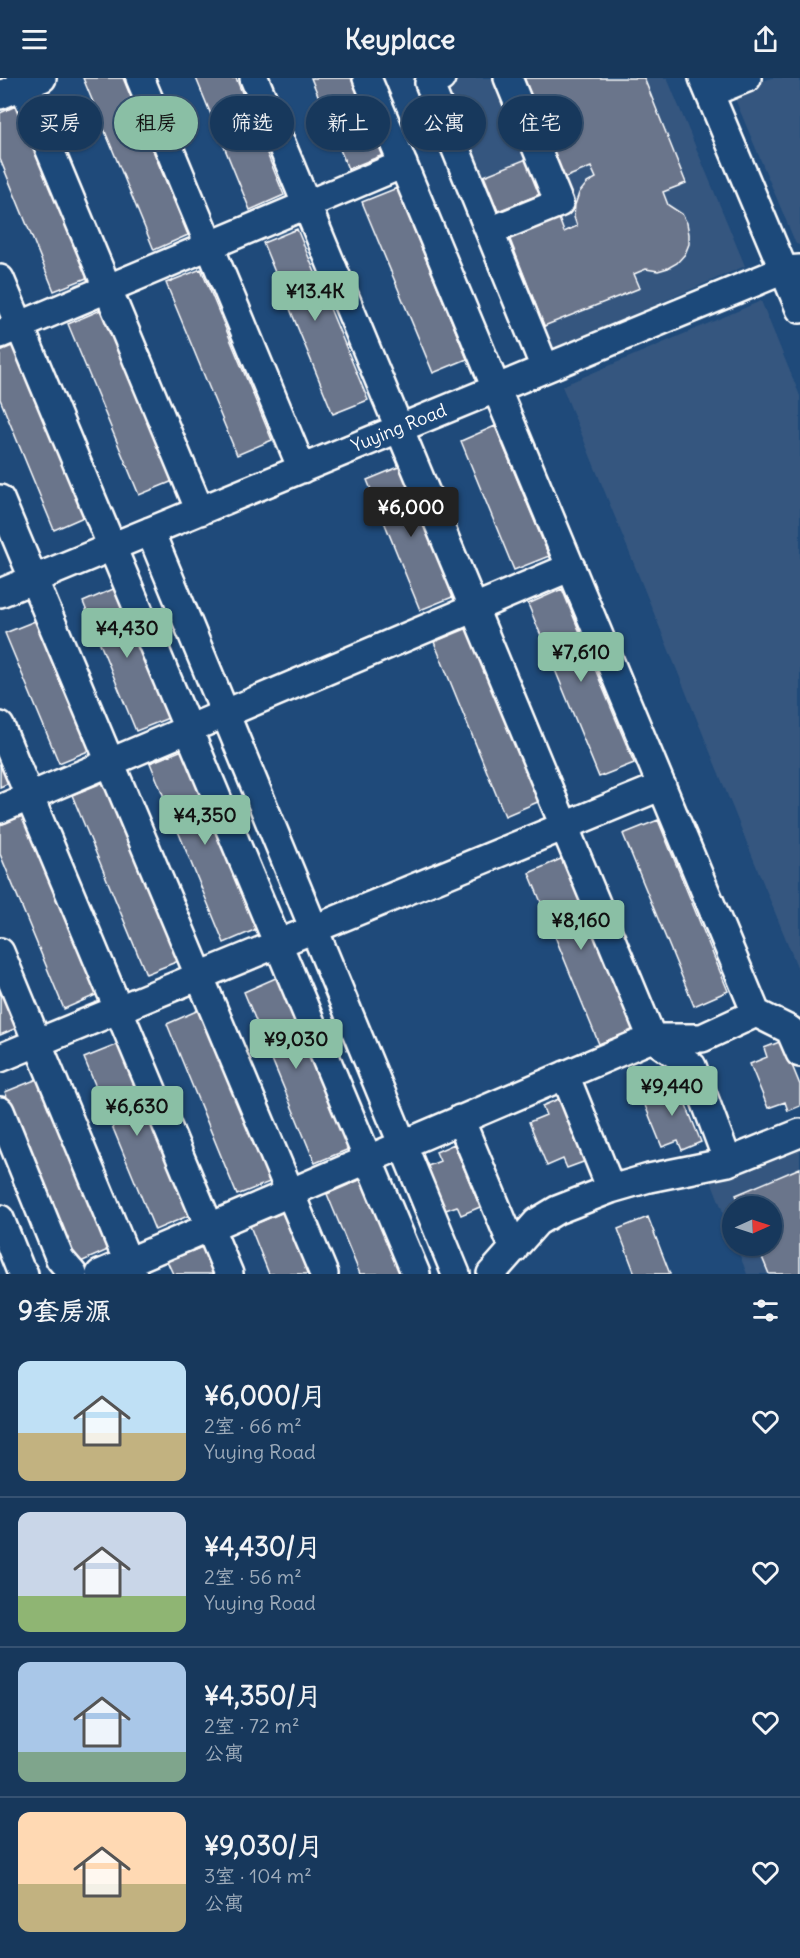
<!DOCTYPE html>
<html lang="zh">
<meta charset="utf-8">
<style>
body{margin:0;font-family:Delius,"LXGW WenKai TC",sans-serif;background:#244365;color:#f1f3f6;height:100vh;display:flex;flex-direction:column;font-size:22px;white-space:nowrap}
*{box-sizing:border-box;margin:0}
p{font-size:20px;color:#9eacbb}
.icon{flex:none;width:33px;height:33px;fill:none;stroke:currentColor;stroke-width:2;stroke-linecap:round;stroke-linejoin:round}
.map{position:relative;height:1196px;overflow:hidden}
.side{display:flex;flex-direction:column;background:#17385c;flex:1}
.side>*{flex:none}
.banner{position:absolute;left:18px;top:18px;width:765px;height:54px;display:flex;gap:12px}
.needle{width:39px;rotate:87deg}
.controls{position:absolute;left:722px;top:1118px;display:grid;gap:12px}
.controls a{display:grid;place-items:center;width:60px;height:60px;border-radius:50%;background:#17385c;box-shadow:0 2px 4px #0004,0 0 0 2px #365272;font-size:30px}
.price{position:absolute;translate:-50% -51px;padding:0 14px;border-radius:6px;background:#8abfa5;color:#111;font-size:20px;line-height:39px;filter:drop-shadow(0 2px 3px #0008)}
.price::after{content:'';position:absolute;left:50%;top:36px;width:18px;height:14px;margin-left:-9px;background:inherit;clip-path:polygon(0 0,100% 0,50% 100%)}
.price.active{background:#222;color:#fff}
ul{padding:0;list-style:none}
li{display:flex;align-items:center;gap:18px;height:150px;padding:0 18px}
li+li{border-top:2px solid #365272}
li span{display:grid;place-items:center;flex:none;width:168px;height:120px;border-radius:12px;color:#555}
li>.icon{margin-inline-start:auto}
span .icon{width:72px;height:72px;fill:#fffc;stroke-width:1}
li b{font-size:26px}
h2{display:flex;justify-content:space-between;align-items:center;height:72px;padding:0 18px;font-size:26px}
.tag{padding:0 21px;border-radius:27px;background:#17385c;box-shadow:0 2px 4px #0004,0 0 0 2px #365272;font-size:21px;line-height:54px}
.tag.active{background:#8abfa5;color:#111}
header{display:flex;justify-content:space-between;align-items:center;height:78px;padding:0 18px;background:#17385c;font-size:27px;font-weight:800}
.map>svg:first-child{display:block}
.built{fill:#36577f}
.building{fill:#6b748b;stroke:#fff;stroke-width:1.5}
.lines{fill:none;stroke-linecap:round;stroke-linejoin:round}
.minor-casing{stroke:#fff;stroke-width:32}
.minor{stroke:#1f4a7a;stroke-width:27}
.labels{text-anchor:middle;stroke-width:4.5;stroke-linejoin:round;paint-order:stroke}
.street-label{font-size:18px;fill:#fff;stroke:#1f4a7a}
</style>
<header><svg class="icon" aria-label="menu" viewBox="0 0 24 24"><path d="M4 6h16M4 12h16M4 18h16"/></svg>Keyplace<svg class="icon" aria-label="share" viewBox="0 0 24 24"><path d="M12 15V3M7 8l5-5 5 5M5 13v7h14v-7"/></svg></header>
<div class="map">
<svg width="800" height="1196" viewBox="0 0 800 1196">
<rect width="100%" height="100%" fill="#1f4a7a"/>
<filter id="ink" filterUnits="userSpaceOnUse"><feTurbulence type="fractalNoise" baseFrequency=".0167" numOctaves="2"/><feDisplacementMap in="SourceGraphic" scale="12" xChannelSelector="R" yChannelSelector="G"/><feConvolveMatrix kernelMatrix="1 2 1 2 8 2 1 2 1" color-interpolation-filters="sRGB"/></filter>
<g filter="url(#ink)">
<path class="built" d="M412,0H667L745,188L528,282Z
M771,0H800V167L796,166L733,16Z
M761,223L800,318V896L562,308Z
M800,1063V1196H747L736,1167H771V1128H732V1157L709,1097Z"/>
<path class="building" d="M83,0H123L188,157L154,172Z
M196,0H236L284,117L250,132Z
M311,0H351L383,77L348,91Z
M524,0H644L686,105L663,114L668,127L682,136L687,145L689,156V166L685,176L677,185L668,190L658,193L646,191L634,196L640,210L544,248L507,154L557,135L564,154L577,148L574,139L575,127L579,115L587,105L596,100L591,89L564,100Z
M18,27L89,199L54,213L0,81V35Z
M534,78L548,113L498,133L484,98Z
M397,110L467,281L433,295L362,124Z
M297,151L368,322L333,336L263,165Z
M201,191L272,362L237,377L166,205Z
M103,231L173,403L139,417L68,246Z
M17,266L88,437L54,452L0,321V273Z
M495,348L549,478L514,492L461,363Z
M401,388L455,518L420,532L367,402Z
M118,509L171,639L136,653L83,524Z
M562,511L634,685L599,699L528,526Z
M40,541L93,671L59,685L5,555Z
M468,550L540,723L505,738L434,564Z
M185,671L259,850L224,865L150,685Z
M0,677L11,704L0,709Z
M107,703L181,882L146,896L72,717Z
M24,737L98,916L64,931L0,776V747Z
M658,742L728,913L694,928L623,756Z
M563,780L634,952L599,966L529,795Z
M278,899L349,1071L315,1085L244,914Z
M0,904L19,949L0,957Z
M201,931L272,1103L237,1117L167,946Z
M782,963L800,1007V1028L788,1033L785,1024L768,1030L750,986L767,979L764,970Z
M119,966L190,1137L155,1152L84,980Z
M40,1000L110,1171L76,1186L5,1014Z
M676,1002L701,1064L682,1072L678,1063L662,1069L644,1025L661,1018L657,1009Z
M561,1020L586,1083L567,1090L563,1081L547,1088L529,1044L546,1037L542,1028Z
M454,1066L480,1129L461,1137L457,1128L440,1134L423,1090L440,1083L436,1074Z
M800,1090V1196H769L757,1167H771V1128H741L736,1117Z
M362,1101L401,1196H360L327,1116Z
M284,1134L310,1196H269L250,1148Z
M648,1139L670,1196H635L618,1151Z
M202,1169L213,1196H173L167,1183Z"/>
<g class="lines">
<g class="minor-casing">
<path id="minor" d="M20,0L200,433
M140,0L302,391
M254,0L652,960L692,988L728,1084
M367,0L756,935L790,952L800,975
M441,0L429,5L545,290
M703,0L800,231
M710,15L747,0
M0,17L42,0
M490,153L559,125L508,0
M0,201L416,1196
M0,256L403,86
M0,421L324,1196
M150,453L456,1196
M0,515L784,192L800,191
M0,648L229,1196
M0,731L571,489
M0,874L133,1196
M0,980L662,708
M565,997L611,1111
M0,1033L60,1181L73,1196
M460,1041L514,1171
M0,1141L20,1191L24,1196
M100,1196L652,960H702L756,935
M491,1196L537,1144L557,1132L611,1111L649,1100L728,1084L800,1055"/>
</g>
<use href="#minor" class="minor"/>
</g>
</g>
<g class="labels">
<g class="street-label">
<text transform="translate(399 350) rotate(-22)" y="6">Yuying Road</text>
</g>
</g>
</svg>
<div class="controls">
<a><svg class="needle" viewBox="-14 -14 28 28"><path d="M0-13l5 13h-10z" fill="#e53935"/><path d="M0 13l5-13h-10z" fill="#9eacbb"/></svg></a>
</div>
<b class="price" style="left:315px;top:244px">¥13.4K</b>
<b class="price active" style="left:411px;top:460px">¥6,000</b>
<b class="price" style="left:127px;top:581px">¥4,430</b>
<b class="price" style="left:581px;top:605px">¥7,610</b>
<b class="price" style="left:205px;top:768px">¥4,350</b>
<b class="price" style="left:581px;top:873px">¥8,160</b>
<b class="price" style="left:296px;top:992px">¥9,030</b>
<b class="price" style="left:672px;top:1039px">¥9,440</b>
<b class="price" style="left:137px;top:1059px">¥6,630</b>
<div class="banner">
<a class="tag">买房</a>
<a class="tag active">租房</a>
<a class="tag">筛选</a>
<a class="tag">新上</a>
<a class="tag">公寓</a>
<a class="tag">住宅</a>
</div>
</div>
<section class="side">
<h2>9套房源<svg class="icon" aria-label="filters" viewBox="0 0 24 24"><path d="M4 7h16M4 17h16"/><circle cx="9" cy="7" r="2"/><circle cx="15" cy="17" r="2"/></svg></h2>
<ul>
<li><span style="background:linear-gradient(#bfe0f5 60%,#c2b280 0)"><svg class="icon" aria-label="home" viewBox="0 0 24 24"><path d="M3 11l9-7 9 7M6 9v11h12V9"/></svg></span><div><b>¥6,000/月</b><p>2室 · 66 m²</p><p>Yuying Road</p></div><svg class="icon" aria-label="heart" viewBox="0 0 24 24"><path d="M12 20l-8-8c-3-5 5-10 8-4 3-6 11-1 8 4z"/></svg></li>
<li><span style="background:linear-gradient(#c9d6e8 70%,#8fb573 0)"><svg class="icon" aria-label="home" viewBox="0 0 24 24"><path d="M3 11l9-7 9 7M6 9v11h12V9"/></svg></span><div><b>¥4,430/月</b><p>2室 · 56 m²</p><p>Yuying Road</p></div><svg class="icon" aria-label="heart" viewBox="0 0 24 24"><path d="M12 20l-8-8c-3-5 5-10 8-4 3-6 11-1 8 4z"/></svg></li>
<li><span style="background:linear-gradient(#a9c7e8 75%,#7fa58c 0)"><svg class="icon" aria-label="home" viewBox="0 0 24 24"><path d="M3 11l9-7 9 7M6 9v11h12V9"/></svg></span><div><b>¥4,350/月</b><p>2室 · 72 m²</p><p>公寓</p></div><svg class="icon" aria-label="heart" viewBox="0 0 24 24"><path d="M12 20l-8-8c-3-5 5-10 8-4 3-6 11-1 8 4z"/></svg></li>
<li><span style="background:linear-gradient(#ffd9b3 60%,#c2b280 0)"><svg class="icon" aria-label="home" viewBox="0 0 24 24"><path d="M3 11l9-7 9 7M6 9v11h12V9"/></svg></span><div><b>¥9,030/月</b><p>3室 · 104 m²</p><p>公寓</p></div><svg class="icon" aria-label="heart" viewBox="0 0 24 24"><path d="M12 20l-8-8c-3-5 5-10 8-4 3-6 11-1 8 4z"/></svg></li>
</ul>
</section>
